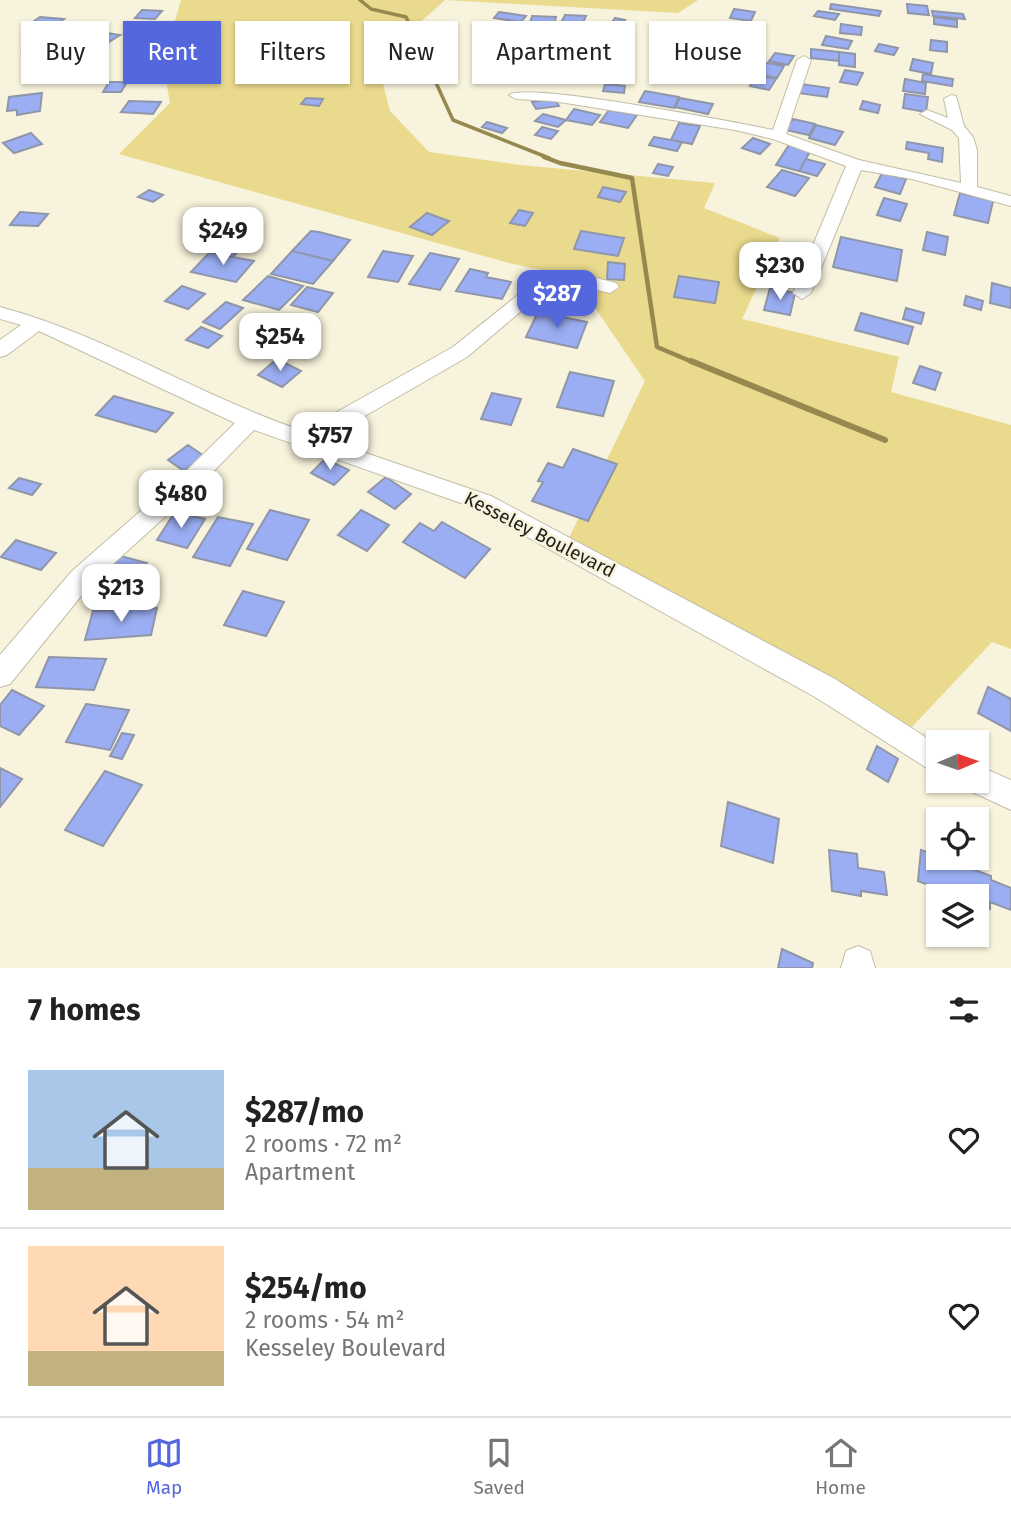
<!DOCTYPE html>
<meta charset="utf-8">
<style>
body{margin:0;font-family:"Fira Sans",sans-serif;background:#f2f2f2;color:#222;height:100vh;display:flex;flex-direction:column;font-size:26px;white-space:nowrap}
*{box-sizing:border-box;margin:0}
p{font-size:23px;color:#767676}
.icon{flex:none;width:38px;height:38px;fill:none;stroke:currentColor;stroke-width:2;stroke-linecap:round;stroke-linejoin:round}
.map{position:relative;height:968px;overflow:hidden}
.panel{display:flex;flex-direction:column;background:#fff;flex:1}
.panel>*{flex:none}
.banner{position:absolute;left:21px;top:21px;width:970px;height:63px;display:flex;gap:14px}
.needle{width:46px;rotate:88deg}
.controls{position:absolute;left:926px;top:730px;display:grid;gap:14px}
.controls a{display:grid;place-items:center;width:63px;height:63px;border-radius:0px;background:#fff;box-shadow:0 2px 5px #0004;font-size:35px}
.price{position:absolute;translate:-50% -60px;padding:0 16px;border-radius:14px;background:#fff;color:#222;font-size:23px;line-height:46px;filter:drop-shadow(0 2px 4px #0008)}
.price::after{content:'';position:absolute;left:50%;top:42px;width:21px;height:16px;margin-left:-10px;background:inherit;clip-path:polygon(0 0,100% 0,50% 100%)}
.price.active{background:#5467dd;color:#fff}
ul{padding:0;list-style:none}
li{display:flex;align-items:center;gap:21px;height:175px;padding:0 28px}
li+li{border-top:2px solid #e0e0e0}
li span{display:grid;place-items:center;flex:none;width:196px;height:140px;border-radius:0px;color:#555}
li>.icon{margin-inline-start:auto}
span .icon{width:84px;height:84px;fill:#fffc;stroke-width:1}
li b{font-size:30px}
h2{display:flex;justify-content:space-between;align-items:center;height:84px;padding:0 28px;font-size:30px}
.tag{padding:0 24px;border-radius:0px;background:#fff;box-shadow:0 2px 5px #0004;font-size:24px;line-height:63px}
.tag.active{background:#5467dd;color:#fff}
.tabs{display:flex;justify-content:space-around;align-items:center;height:98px;border-top:2px solid #e0e0e0;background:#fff;font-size:19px;color:#767676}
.tabs a{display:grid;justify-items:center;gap:4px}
.tabs .active{color:#5467dd}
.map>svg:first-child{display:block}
.green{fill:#eada8d}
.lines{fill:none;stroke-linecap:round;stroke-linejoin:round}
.stream-far2{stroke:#95894f;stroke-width:3.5}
.stream-far1{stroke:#95894f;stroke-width:4.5}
.stream{stroke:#95894f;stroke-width:6}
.building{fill:#9baef3;stroke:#9096a9;stroke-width:2}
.minor-casing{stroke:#c2bea8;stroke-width:2}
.minor{fill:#fff;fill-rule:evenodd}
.labels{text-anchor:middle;stroke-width:5;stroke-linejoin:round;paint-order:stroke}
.street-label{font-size:19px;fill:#211f17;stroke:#f7f3dc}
</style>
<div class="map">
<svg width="1011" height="968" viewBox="0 0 1011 968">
<rect width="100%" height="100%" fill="#f7f3dc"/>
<path class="green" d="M181,0H698L678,13L445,0L377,61L390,111L429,152L520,165L715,183L704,208L780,238L742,319L899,357L891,392L1011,425V649L992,642L911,728L566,544L645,381L574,277L509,263L119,154L170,103L163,63Z"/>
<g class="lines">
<path class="stream-far2" d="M360,0L371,9L406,17L453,120L549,158"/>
<path class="stream-far1" d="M544,157L560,163L632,178L657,347L695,363"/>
<path class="stream" d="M691,361L885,440"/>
</g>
<path class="building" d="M831,4L881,11L879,16L830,9Z
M907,4L927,6L929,15L908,13Z
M734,9L755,12L751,21L730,18Z
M142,10L162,11L155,19L135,18Z
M818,11L839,14L835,20L814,16Z
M932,11L963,14L965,19L933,16Z
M499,12L526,16L521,22L494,18Z
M565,15L586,16L582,25L561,23Z
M532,16L556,17L554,25L530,23Z
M40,17L64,19L57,24L33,22Z
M934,17L957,20V27L934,24Z
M615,18L625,20L616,31L606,30Z
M841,24L862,27L861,35L840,33Z
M740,26L758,29L753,38L736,35Z
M76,28L120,35L109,42L65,36Z
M826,36L852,41L848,49L822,45Z
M931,40L947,42V52L930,50Z
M37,43L52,45L39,55L23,54Z
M879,44L898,48L894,55L875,51Z
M811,49L839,52V61L811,58Z
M839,52L855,54V67L839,65Z
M775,53L794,56L788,65L769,61Z
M516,56L550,64L542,71L508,63Z
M913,59L933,63L931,74L910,70Z
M757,61L784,66L777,78L759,74L763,68L754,66Z
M554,64L571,68L561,79L544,76Z
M845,70L863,73L857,85L840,82Z
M266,71H285L281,81H262Z
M923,74L953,79L952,86L922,81Z
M756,75L776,79L769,90L750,86Z
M905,79L926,83L925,94L903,91Z
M109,82H127L121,92H103Z
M605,84L625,86L624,93L603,91Z
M801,84L829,88L827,97L798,93Z
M645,91L679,97L674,108L639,102Z
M42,93L40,111L17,115V110L7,111L9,97Z
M905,94L928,97L926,112L903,108Z
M306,98L323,99L319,106L301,104Z
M680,98L713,104L708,114L675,107Z
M555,99L559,106L536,109L532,102Z
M129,101L161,102L153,114L121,112Z
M863,101L880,105L878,113L860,109Z
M574,109L600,115L592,125L566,120Z
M609,110L637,115L628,128L600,122Z
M543,114L566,120L558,127L535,121Z
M793,119L815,124L809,135L786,130Z
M487,122L507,128L502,133L482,127Z
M679,123L700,126L692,144L671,140Z
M816,125L843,132L835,145L809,138Z
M542,127L558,131L551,139L535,135Z
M31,133L42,144L14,153L3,143Z
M654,137L682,142L677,151L649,145Z
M753,138L770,144L760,154L742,148Z
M907,142L943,148L942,162L928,159L929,153L906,149Z
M789,145L811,150L799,171L776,165Z
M806,159L825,164L817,176L799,171Z
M658,164L673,167L668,176L653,173Z
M782,170L809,178L795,196L767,187Z
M882,173L906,179L900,194L875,187Z
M603,187L626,192L620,202L598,197Z
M149,190L163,195L153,202L138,197Z
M960,193L993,201L988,223L954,215Z
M884,198L907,204L900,221L877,215Z
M519,210L533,213L525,226L510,223Z
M20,212L48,214L38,226L10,225Z
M427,213L449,221L432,235L410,227Z
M311,231L319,232L350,240L333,261L292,251Z
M581,231L624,238L618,256L574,249Z
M927,232L948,237L945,255L923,250Z
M841,237L902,250L897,281L833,267Z
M218,243L241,248L233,257L210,252Z
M292,251L333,261L313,284L271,274Z
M383,251L413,256L398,282L368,277Z
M210,252L233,257L254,261L236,282L191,272Z
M430,253L459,259L440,290L409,284Z
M608,262L625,264L624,280L607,279Z
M470,269L488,273L486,277L511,282L502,299L456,291Z
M268,276L303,286L279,310L243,300Z
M679,276L719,282L715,303L674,297Z
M992,283L1011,288V308L990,303Z
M182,286L205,294L188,309L165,301Z
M307,287L333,293L318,312L291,305Z
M770,288L795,293L790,315L764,310Z
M966,296L983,301L981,310L964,305Z
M226,302L243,308L220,329L203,322Z
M906,308L924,313L921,324L903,319Z
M538,312L587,322L577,348L526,337Z
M861,313L913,327L908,344L855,330Z
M201,327L222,336L208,348L186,340Z
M277,359L301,371L282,387L258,375Z
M920,366L941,373L935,390L913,383Z
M570,372L614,381L603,416L557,407Z
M492,393L521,399L511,425L481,419Z
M114,396L173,413L156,432L96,415Z
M188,445L204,456L184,471L168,460Z
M573,449L617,464L588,521L532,501L543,482L538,481L548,463L563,468Z
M325,459L349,470L334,485L311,473Z
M386,477L411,494L395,509L368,492Z
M19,478L41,484L32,495L9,488Z
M270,510L309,520L287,560L247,549Z
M361,510L389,525L367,551L338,535Z
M175,512L205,519L187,548L157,540Z
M218,517L253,524L230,566L193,557Z
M442,522L490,549L465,578L403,542L420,523L434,531Z
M16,540L56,553L41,570L1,557Z
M117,555L147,563L127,591L97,582Z
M243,591L284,602L266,636L224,625Z
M157,608L151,635L85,640L93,611Z
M49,657L106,659L94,690L36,687Z
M988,687L1011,699V731L978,713Z
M12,690L44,706L19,735L0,726V705Z
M86,704L129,710L110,750L66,742Z
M122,733L134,735L122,759L110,756Z
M877,746L898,759L888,782L867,769Z
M0,768L22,779L0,807Z
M105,771L142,785L103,846L65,830Z
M728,802L779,819L773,863L721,846Z
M829,850L857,854L858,868L884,872L887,895L861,891V896L832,891Z
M921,850L991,876V880L1011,888V910L990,902V909L976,903V896H957L918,881Z
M782,949L813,963L812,968H778Z"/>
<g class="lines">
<g class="minor-casing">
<path id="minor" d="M804,56L811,60L786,134L859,160L961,183L959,138L952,130L920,114L927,110L948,118L944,99L951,95L956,96L964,126L973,137L977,150V187L1011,196V206L912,179L861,170L811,293L802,299L793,293L846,166L773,139L735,130L553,101L516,99L509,95C524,81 740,123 773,130L797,60Z
M563,275H584L616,283L619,287L610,293L584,287H563L545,291L467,357L325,439L491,496L835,679L938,745V775L815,697L475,508L254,430L201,484L90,585L10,684L0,687V655L72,571L185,472L235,423L39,331L7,355L0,357V340L21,325L0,319V307C105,335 200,396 303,431L453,347L533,283Z
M976,765L1011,780V810L966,789L962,780H976Z
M858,946L870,951L875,968H841L846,951Z"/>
</g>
<use href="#minor" class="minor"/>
</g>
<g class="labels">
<g class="street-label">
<text transform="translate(540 534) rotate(27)" y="7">Kesseley Boulevard</text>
</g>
</g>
</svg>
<div class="controls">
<a><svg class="needle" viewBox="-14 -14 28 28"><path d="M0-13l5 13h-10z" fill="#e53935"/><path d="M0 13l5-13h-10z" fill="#767676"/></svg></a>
<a><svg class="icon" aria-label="locate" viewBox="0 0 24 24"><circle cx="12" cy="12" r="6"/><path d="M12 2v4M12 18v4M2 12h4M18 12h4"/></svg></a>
<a><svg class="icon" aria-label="layers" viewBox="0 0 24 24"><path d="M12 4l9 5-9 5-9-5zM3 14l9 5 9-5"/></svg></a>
</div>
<b class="price" style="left:223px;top:267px">$249</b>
<b class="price" style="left:780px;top:302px">$230</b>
<b class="price active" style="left:557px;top:330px">$287</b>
<b class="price" style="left:280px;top:373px">$254</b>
<b class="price" style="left:330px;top:472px">$757</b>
<b class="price" style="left:181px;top:530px">$480</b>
<b class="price" style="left:121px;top:624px">$213</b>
<div class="banner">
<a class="tag">Buy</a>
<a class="tag active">Rent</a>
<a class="tag">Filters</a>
<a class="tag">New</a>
<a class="tag">Apartment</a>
<a class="tag">House</a>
</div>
</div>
<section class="panel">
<h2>7 homes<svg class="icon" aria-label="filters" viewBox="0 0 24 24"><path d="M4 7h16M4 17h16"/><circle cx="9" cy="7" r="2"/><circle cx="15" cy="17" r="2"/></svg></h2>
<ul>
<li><span style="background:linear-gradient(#a9c7e8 70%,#c2b280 0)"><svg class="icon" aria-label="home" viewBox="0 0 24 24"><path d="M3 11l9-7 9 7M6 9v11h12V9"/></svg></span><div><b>$287/mo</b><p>2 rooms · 72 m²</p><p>Apartment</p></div><svg class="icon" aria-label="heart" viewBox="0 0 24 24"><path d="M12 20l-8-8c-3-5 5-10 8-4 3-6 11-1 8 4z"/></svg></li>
<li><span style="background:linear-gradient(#ffd9b3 75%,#c2b280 0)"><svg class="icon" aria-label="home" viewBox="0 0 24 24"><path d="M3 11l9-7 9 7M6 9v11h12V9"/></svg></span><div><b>$254/mo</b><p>2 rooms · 54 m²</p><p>Kesseley Boulevard</p></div><svg class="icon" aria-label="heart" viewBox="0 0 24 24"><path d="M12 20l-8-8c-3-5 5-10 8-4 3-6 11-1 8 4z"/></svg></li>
</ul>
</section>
<nav class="tabs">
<a class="active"><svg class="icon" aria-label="map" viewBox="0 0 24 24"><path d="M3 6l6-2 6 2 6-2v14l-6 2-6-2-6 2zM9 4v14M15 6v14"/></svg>Map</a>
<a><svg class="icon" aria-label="saved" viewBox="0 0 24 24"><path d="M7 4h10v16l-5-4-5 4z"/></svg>Saved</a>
<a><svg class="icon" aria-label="home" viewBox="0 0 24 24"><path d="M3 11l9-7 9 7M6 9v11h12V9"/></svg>Home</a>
</nav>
